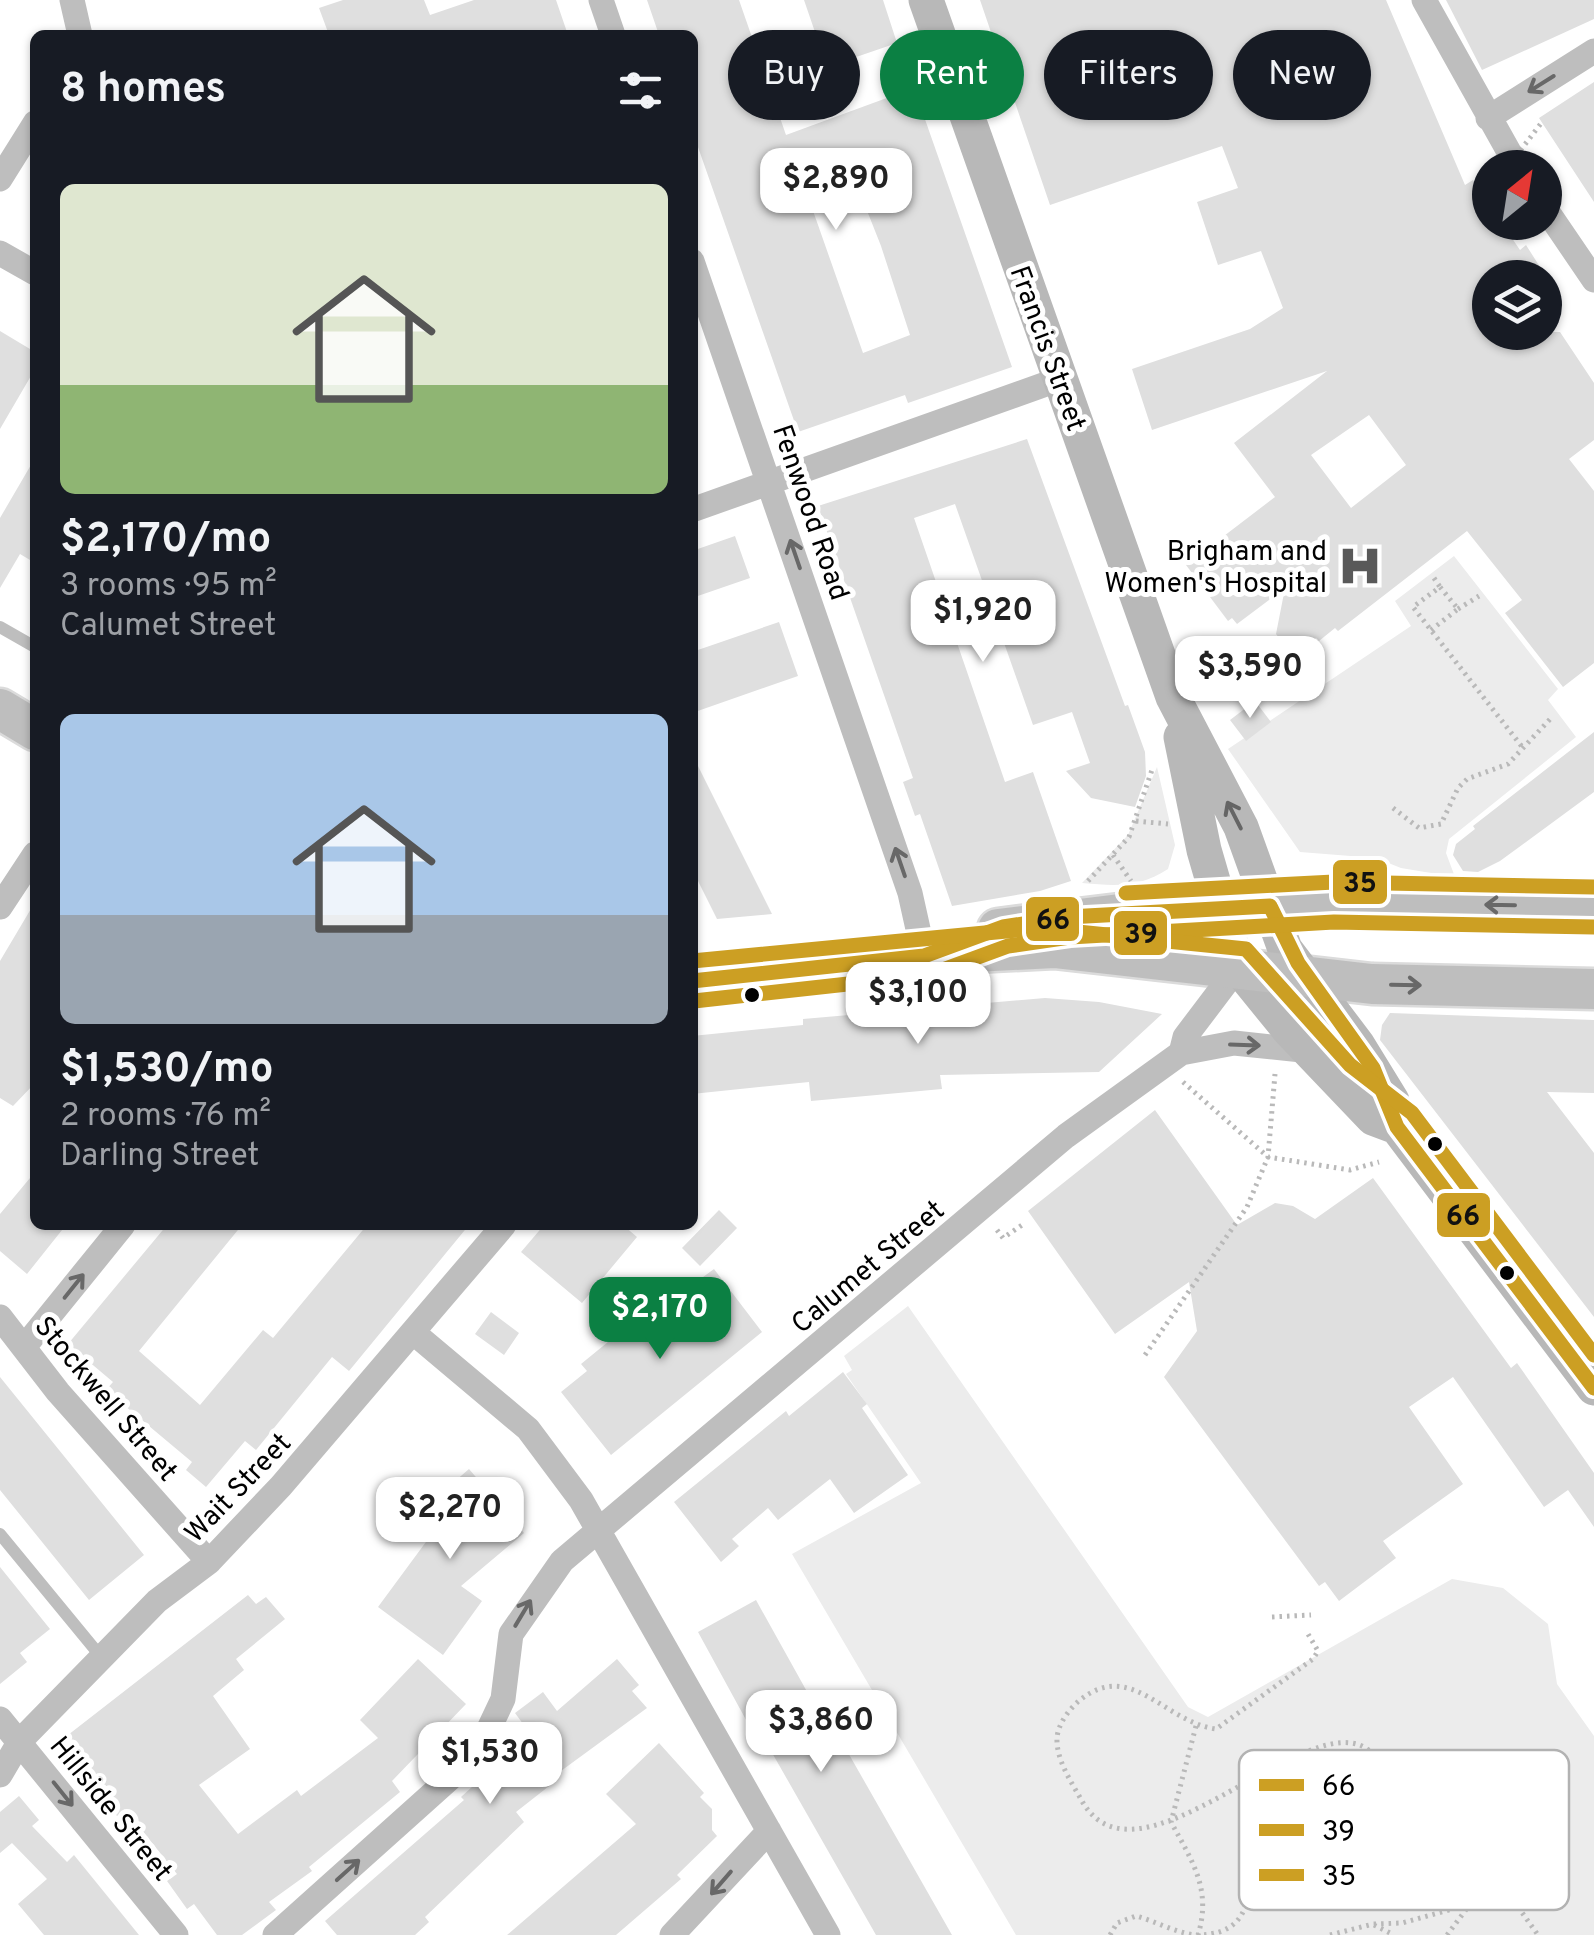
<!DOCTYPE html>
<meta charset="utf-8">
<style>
body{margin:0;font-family:Overpass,sans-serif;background:#20242c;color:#f1f3f6;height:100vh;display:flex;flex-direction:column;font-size:38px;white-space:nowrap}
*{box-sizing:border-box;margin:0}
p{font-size:32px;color:#9ea1a6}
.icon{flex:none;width:55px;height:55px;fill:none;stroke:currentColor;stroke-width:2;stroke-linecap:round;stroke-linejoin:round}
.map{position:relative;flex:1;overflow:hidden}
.details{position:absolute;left:30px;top:30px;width:668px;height:1200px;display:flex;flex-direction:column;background:#171b24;border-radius:15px;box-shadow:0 2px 8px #0004}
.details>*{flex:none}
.top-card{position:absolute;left:728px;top:30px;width:715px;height:90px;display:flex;gap:20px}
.needle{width:65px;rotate:30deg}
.tools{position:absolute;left:1472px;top:150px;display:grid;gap:20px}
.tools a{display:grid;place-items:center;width:90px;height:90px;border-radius:50%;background:#171b24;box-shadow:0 2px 8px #0004;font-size:50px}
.price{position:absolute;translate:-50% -85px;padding:0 22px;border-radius:20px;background:#fff;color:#222;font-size:32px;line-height:65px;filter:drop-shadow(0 2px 5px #0008)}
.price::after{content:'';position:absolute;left:50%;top:60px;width:30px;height:22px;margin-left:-15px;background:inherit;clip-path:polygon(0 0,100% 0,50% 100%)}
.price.on{background:#0b8043;color:#fff}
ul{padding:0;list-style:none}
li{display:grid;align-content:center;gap:20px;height:530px;padding:0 30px}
li span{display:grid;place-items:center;height:310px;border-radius:15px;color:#555}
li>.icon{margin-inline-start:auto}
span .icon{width:180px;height:180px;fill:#fffc;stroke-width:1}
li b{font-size:42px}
h2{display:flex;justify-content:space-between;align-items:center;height:120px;padding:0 30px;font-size:42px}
.pill{padding:0 35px;border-radius:45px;background:#171b24;box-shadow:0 2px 8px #0004;font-size:35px;line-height:90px}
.pill.on{background:#0b8043;color:#fff}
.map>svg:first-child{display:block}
.green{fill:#ececec}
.building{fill:#dfdfdf;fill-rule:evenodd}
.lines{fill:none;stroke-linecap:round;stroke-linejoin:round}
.primary-casing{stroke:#dbdbdb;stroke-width:45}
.path{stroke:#b9b9b9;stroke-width:5;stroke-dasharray:2.5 5;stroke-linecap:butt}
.service{stroke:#bebebe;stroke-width:12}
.minor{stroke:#bebebe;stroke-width:25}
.secondary{stroke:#b8b8b8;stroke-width:35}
.primary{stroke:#bebebe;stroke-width:40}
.path-bridge{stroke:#b9b9b9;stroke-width:5;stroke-dasharray:2.5 5;stroke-linecap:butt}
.bus-1-casing{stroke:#fff;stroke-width:22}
.bus-2-casing{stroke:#fff;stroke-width:22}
.bus-3-casing{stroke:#fff;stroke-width:22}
.bus-1{stroke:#cc9f23;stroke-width:15}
.bus-2{stroke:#cc9f23;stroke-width:15}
.bus-3{stroke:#cc9f23;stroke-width:15}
.oneway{stroke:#686868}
.oneway2{stroke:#656565}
.bus-dot{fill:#000;stroke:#fff;stroke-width:4}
.labels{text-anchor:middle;stroke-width:10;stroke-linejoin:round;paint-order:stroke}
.street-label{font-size:28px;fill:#000;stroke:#fff}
.poi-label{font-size:28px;fill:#000;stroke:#fff;text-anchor:end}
.key{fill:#fff;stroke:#b2b2b2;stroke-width:2.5}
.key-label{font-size:28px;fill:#000}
.line-badge{stroke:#fff;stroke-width:4}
.pale-badge-label{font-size:28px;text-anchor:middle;font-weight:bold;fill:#111}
</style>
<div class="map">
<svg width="1594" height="1935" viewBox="0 0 1594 1935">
<rect width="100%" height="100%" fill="#fff"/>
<path class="green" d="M1454,556L1558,689L1548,700L1576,737L1449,839L1446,853L1455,877L1401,868L1376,858L1300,852L1228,749L1411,626L1395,601Z
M1157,767L1175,845L1168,869C1139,888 1116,886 1082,883L1128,835Z
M908,1306L1188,1707L1208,1717L1452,1579L1503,1588L1548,1624L1557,1684L1594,1736V1935H1016L792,1554L921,1483L846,1374L852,1370L844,1356Z"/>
<path class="building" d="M343,0H424L430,15L474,0H556L568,35H329L319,8Z
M647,0H739L786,135L914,88L1012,367L908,403L905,395L798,432L692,130V35H659ZM841,154L858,205L864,203L881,246L910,335L863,353L798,168Z
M804,0H883L897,43L827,67Z
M980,0H1386L1465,185L1473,180L1490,206V222H1501L1520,250L1526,245L1547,278H1490V332H1560L1594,383V440L1569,459L1594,491V663L1563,687L1505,613L1522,600L1467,531L1338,631L1335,628L1319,641L1316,638L1300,651L1287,648L1276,634L1285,588L1237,624L1232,618L1228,621L1186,565L1275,497L1234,443L1327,371L1152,430L1132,369L1250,329L1283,308L1261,251L1218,265L1197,202L1238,188L1222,146L1050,205ZM1369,415L1406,465L1351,508L1311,455Z
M1446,0H1594V19L1482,70Z
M1594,82V202L1539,118Z
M0,331L35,352V369L0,429Z
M1027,439L1125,706L1128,705L1145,752L1146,776L1135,807L1091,798L1066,771L1090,763L1072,712L1033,725L955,504L914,518L1005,782L1033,772L1071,881L1040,891L952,906L920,814L915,816L903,782L913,778L818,506Z
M35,458V563L20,554L0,588V518Z
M735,536L750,578L692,598V551Z
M779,622L798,676L692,713V652Z
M1255,701L1271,722L1246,741L1230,720Z
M1594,732V792L1500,861L1478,872L1463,871L1453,855L1456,844L1475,829L1473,826Z
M692,754L772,914L717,919L692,869Z
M35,902V1083L13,1106L0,1098V961Z
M1045,998L1099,1002L1162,1014L1099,1072L940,1075L942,1089L811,1101L809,1082L692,1094V1036L803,1025V1019Z
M1390,1013L1594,1020V1093L1547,1092L1594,1153V1317L1380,1040L1382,1025Z
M1155,1110L1237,1225L1275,1203L1293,1206L1315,1219L1373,1178L1511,1368L1517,1363L1594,1473V1527L1568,1490L1544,1507L1453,1377L1409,1407L1463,1484L1383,1541L1396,1558L1339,1601L1325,1582L1319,1586L1164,1377L1197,1331L1189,1282L1115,1334L1028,1211Z
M35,1172V1225H66L27,1274L0,1251V1214Z
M719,1210L737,1228L700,1266L682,1248Z
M167,1225H242L139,1351L200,1405L263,1330L273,1338L367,1225H469L349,1371L332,1357L256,1450L245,1441L206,1487L186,1470L192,1462L106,1390L113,1382L68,1344Z
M544,1225H623L637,1237L582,1303L521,1252Z
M714,1269L762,1332L611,1455L561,1392L587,1371L581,1364L630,1324L640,1336L688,1297L684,1291Z
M491,1312L519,1333L504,1355L475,1334Z
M843,1372L867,1404L862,1408L908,1475L854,1513L830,1479L778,1520L768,1508L732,1539L739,1546L721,1562L674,1502L786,1411L789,1416Z
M0,1377L144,1555L89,1600L0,1490Z
M469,1469L524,1533L461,1586L482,1601L443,1655L378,1607L434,1531L418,1513Z
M0,1567L50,1629L20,1653L27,1662L0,1684Z
M248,1595L256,1604L266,1597L285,1619L236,1659L244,1670L213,1696L250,1749L199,1785L238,1834L297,1790L301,1796L378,1738L360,1720L418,1659L466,1704L392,1781L400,1792L309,1867L312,1871L269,1902L276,1910L242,1935H217L194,1904L187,1909L167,1881L177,1874L125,1809L117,1816L59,1742Z
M756,1600L825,1724L830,1721L952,1935H876L763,1737L757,1740L698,1632Z
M617,1659L639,1685L632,1691L647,1708L550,1779L553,1783L516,1812L524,1822L425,1917L429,1922L415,1935H337L325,1921L464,1800L461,1797L496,1765L492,1760L496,1752L526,1728L515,1713L543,1692L557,1711Z
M659,1743L704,1793L700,1797L712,1809V1830L717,1836L677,1875L681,1879L616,1935H507L636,1824L606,1794Z
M19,1796L39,1820L32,1826L67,1862L74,1855L139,1935H44L18,1904L47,1879L12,1843L0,1853V1812Z"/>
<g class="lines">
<g class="primary-casing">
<path id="primary" d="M0,709L35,730
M998,929L1144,911L1334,902L1594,907
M692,981L955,953L1054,948L1372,984L1594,989"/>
</g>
<path class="path" d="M1484,197L1490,189
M1434,578L1440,587
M1458,609L1479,596
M1431,630L1458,609L1440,587L1413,607L1523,748
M1393,808L1419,828L1441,824L1458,788L1467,779L1508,764L1553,716
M1136,821L1168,824
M1113,855L1131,881
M1088,881L1129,837L1153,767
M1183,1082L1268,1157L1350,1170L1379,1162
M997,1230L1003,1238L1025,1223
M1145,1355L1247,1207L1268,1157L1275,1074
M1272,1617L1311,1615
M1196,1726L1171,1822C1192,1861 1212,1889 1198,1935
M1386,1803L1411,1844L1420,1877L1452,1907
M1374,1925L1394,1935
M1110,1935L1117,1923L1136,1916C1155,1921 1176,1933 1196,1935C1274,1935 1233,1858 1273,1838C1318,1816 1344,1866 1389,1798C1369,1627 1147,1917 1082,1801C1072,1783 1056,1760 1057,1738C1058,1724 1069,1709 1080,1700C1131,1659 1164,1722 1216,1729L1313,1659L1318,1651L1308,1634
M1330,1935L1373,1924L1402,1923L1496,1897L1518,1907L1538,1935
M1447,1935L1471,1903"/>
<path class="service" d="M0,627L35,647
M0,1534L102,1658"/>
<path class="minor" d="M72,0L80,35
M601,0L613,35
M1424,0L1518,168
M1488,118L1594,51
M0,179L35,123
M1545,208L1594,280
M0,253L35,273
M692,261L910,893L924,956
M692,510L1060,379
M0,907L35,854
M1181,1053L1234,1043L1311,1051
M0,1317L58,1392L209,1562
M415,1334L528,1429L581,1500L828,1935
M25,1346L123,1225
M0,1719L176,1935
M0,1775L20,1741L157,1601L209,1562L281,1486L504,1225
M275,1935L477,1754L503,1699L511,1634L562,1561L1066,1136L1181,1053L1185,1037L1238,967
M672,1935L769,1831"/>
<path class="secondary" d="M926,0L1173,697L1241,827L1285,949L1357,1044L1392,1101L1397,1127L1594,1388
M1181,737L1204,850L1238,967L1290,1031L1373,1118L1397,1127"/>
<use href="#primary" class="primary"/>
<path class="path-bridge" d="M1507,168L1542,122"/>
<g class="bus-1-casing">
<path id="bus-1" d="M1270,906L1298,963L1373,1068L1397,1127L1594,1388
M692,981L924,956L1003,927L1068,917L1270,906"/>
</g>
<g class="bus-2-casing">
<path id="bus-2" d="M694,1001L929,975L1008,946L1070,937L1334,922L1594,927"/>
</g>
<g class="bus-3-casing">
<path id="bus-3" d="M1126,893L1334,882L1594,887
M692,961L1038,928L1246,949L1350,1065L1412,1113L1594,1355"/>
</g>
<use href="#bus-1" class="bus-1"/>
<use href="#bus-2" class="bus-2"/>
<use href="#bus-3" class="bus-3"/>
</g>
<defs><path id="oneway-shaft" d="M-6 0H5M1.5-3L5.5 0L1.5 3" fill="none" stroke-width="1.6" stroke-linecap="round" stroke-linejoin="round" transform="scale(2.5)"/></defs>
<g class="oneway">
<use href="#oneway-shaft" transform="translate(1541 84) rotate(148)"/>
<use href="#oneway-shaft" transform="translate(795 554) rotate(-109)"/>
<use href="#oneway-shaft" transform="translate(900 862) rotate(-109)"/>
<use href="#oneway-shaft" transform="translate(1500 905) rotate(-179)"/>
<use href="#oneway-shaft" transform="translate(1406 985) rotate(1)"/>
<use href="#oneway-shaft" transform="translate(1245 1045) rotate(2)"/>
<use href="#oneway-shaft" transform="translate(74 1286) rotate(-51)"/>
<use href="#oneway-shaft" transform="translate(523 1613) rotate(-59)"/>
<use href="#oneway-shaft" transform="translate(63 1794) rotate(51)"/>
<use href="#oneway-shaft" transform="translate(348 1870) rotate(-42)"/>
<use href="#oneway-shaft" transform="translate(721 1883) rotate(131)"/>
</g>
<use class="oneway2" href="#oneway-shaft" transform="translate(1234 815) rotate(-117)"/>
<defs>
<g id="hospital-bare" transform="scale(3.45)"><path d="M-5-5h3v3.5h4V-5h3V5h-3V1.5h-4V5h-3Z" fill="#595959" stroke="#fff" stroke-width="2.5" paint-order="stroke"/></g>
</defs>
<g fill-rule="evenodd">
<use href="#hospital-bare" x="1360" y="566"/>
</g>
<g class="bus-dot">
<circle cx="752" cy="995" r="9"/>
<circle cx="1435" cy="1144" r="9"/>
<circle cx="1507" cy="1273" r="9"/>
</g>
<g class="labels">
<g class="street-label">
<text transform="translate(1049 348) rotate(70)" y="10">Francis Street</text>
<text transform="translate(812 512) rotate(71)" y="10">Fenwood Road</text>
<text transform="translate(867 1266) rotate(-40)" y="10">Calumet Street</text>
<text transform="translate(107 1398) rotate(50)" y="10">Stockwell Street</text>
<text transform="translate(237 1487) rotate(-46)" y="10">Wait Street</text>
<text transform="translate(112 1808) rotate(51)" y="10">Hillside Street</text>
</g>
<g class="poi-label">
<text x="1327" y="560">Brigham and<tspan x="1327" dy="32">Women's Hospital</tspan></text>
</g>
</g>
<rect x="1239" y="1750" width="330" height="160" rx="15" class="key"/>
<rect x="1259" y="1779" width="45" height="12" fill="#cc9f23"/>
<rect x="1259" y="1824" width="45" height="12" fill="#cc9f23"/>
<rect x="1259" y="1869" width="45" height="12" fill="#cc9f23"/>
<g class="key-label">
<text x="1322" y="1795">66</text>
<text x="1322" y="1840">39</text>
<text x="1322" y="1885">35</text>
</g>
<g class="line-badge">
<rect x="1331" y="858" width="58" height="48" rx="10" fill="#cc9f23"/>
<rect x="1024" y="895" width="57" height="48" rx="10" fill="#cc9f23"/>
<rect x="1112" y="909" width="57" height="48" rx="10" fill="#cc9f23"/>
<rect x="1435" y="1191" width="57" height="48" rx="10" fill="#cc9f23"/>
</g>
<g class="pale-badge-label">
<text x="1360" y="892">35</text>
<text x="1053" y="929">66</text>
<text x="1141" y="943">39</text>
<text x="1463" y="1225">66</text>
</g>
</svg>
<div class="tools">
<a><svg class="needle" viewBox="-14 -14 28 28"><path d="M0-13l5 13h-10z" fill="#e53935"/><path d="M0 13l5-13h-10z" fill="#9ea1a6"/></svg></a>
<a><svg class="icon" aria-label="layers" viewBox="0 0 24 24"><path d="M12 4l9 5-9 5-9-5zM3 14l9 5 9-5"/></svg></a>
</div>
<b class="price" style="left:836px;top:233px">$2,890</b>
<b class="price" style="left:983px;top:665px">$1,920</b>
<b class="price" style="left:1250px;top:721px">$3,590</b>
<b class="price" style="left:918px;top:1047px">$3,100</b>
<b class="price on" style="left:660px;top:1362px">$2,170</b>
<b class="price" style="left:450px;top:1562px">$2,270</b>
<b class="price" style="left:821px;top:1775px">$3,860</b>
<b class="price" style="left:490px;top:1807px">$1,530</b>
<div class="top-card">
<a class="pill">Buy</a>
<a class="pill on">Rent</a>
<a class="pill">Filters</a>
<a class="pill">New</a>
</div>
<section class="details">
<h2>8 homes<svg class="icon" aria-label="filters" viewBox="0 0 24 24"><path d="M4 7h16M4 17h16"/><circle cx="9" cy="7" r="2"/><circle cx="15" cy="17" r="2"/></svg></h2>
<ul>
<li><span style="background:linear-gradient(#dfe7d0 65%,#8fb573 0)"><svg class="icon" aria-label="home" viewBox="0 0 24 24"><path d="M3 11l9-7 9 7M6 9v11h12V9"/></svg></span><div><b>$2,170/mo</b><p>3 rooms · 95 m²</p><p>Calumet Street</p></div></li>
<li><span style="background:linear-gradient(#a9c7e8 65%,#9aa5b1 0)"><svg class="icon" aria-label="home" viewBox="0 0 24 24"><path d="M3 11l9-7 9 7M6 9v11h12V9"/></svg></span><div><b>$1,530/mo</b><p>2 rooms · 76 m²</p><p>Darling Street</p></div></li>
</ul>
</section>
</div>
